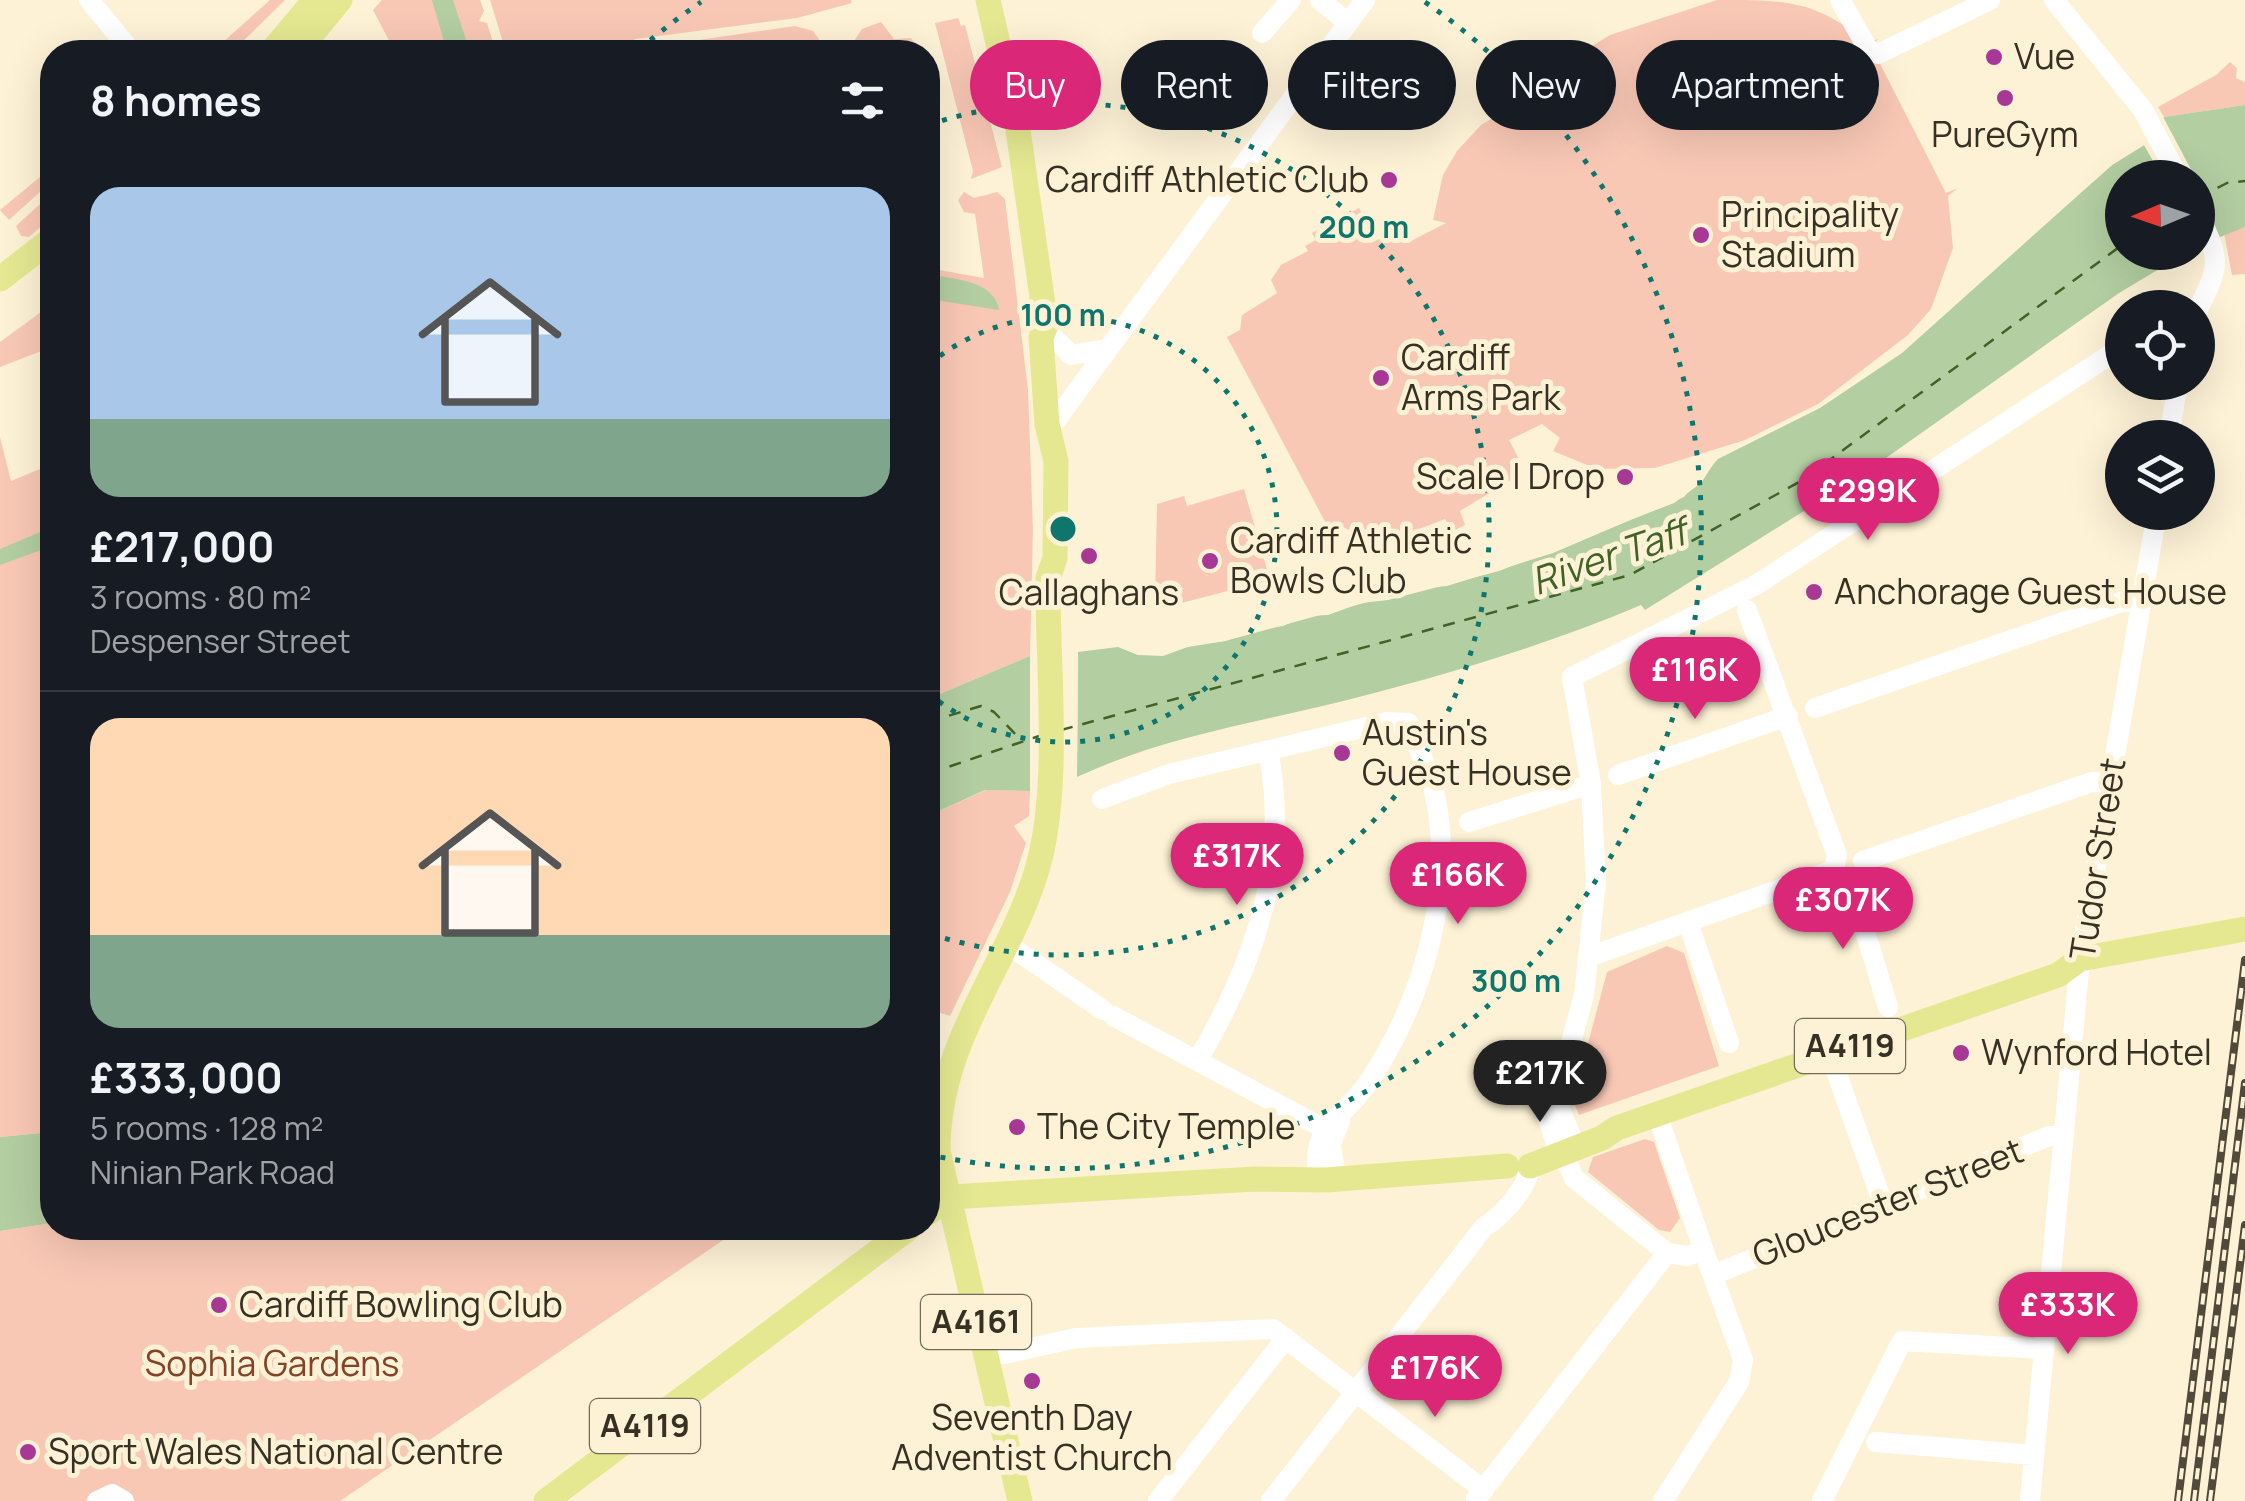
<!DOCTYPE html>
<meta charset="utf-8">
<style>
body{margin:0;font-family:Manrope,sans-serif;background:#242831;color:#f1f3f6;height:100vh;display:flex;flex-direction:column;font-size:38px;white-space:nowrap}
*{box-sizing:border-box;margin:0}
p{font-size:32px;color:#9ea1a6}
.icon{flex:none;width:55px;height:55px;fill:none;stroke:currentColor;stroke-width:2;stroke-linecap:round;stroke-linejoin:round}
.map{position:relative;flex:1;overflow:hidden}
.side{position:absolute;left:40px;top:40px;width:900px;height:1200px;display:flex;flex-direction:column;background:#171b24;border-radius:40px;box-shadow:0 10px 40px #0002}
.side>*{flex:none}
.banner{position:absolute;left:970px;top:40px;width:950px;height:90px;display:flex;gap:20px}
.needle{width:65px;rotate:268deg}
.buttons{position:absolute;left:2105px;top:160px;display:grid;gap:20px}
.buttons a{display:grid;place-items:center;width:110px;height:110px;border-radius:50%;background:#171b24;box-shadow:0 10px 40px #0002;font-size:50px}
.price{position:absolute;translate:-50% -85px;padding:0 22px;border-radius:35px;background:#db2777;color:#fff;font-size:32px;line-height:65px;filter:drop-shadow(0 2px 5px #0008)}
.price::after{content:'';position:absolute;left:50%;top:60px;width:30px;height:22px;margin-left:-15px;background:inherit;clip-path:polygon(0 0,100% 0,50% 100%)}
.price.on{background:#222;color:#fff}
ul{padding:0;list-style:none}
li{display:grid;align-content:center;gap:20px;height:530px;padding:0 50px}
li+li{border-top:2px solid #363941}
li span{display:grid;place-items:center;height:310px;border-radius:30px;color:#555}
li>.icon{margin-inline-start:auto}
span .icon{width:180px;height:180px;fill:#fffc;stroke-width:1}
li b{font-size:42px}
h2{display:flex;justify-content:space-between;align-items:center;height:120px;padding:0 50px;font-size:42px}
.chip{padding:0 35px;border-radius:45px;background:#171b24;box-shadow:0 10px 40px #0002;font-size:35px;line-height:90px}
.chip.on{background:#db2777;color:#fff}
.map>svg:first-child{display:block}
.green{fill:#f9c8b5}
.water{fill:#b3cea1}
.pier{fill:#fdf2d6}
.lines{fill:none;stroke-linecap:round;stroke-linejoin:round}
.ferry{stroke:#416326;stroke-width:2.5;stroke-dasharray:12 10;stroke-linecap:butt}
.minor{stroke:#fff;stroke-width:20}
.major{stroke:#e5e891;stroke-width:25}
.rail-casing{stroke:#514a3b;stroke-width:8}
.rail{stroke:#fdf2d6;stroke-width:4;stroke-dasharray:11;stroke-linecap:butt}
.ring{fill:none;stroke:#0f766e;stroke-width:5;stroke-dasharray:5 10}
.poi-dot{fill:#a83896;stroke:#fdf2d6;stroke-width:4}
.labels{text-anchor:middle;stroke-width:10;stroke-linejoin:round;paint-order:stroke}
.shield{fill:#fdf2d6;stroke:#726b59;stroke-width:2.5}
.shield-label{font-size:32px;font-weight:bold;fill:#373124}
.poi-label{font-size:35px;fill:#373124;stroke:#fdf2d6;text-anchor:start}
.street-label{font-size:35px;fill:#373124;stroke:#fdf2d6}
.park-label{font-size:35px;fill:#844327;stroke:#fdf2d6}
.water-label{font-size:38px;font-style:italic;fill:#416326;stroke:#fdf2d6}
.centre{fill:#0f766e;stroke:#fdf2d6;stroke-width:5}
.ring-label{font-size:30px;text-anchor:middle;font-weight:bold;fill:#0f766e;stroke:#fdf2d6;stroke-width:10;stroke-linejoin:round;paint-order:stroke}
</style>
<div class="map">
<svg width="2245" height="1501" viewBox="0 0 2245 1501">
<rect width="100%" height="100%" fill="#fdf2d6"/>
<path class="green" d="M270,0H285L232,52H212Z
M382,0H480L484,11L479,21L487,23L496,52H395L373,10Z
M490,0H851L852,3L797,18L636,39L593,52H506Z
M1717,0C1787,0 1814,0 1867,42L1879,39L1870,44L1946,193L1958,188L1948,196L1953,248L1931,309L1908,335L1818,404L1745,440L1655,468L1597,469L1553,451L1560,438L1542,424L1509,440L1521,463L1514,467L1519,475L1460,511L1465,525L1453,531L1445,519L1386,542L1378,535L1373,538L1368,529L1357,534L1343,527L1331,533L1227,337L1240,330L1242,315L1277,293L1271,280L1281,265L1308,251L1305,246L1316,240L1312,233L1359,208L1371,231L1366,234L1371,243L1399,229L1407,243L1446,223L1433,220L1443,175L1457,151L1481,125L1508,109L1544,75L1610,35Z
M958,18L961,26L965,25L1002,167L971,179L973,171L935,23Z
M881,22L894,39L911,38L921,52H847L862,29Z
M795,26L813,31L826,49L819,52H615Z
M2230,62L2237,68L2236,78L2245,82V105L2164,117L2158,107L2216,75Z
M52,167V181L9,220L0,210Z
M964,192L974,198L997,192L1005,199L1028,390L1033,530L1030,656L928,699V268L984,278L975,214L964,212L958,200Z
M52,193V217L29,237L21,236L16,226Z
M2245,227V274L2232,275L2224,233Z
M52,304V347L0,367V342Z
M0,437L11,481L52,464V1132L0,1137Z
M1244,489L1270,580L1166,607L1155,599L1157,504L1184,496L1187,506Z
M986,790L1030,791L1029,816L1014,826L1026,843L1010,892L950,1016L928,1009V816Z
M1667,946L1684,953L1719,1066L1579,1115L1573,1100L1607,972Z
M1645,1139L1654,1142L1680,1218L1670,1232L1659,1230L1588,1172L1593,1157Z
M52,1223V1228H741L340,1501H0V1231Z"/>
<path class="water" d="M432,0H453L470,52H447Z
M2245,105V227L2198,246V178H2122V252L2186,253L2119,293L1862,475L1645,610L1641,605C1539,648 1434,679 1327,705C1243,725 1156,740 1077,777L1078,652L1118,647L1138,655L1225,641L1415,589L1447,586L1553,553L1684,497L1718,459L1820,408L1902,353L2112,165L2144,145L2164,117Z
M928,274C952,279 995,280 999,310L928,299Z
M52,527V546L0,565V549Z
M1030,656V791L985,790L928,816V699Z
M52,1132V1223L0,1231V1137Z"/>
<path class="pier" d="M2161,113L2195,177H2162L2144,145L2112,165L1999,264L2000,257L2044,218L2109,161L2139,143Z
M1712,456L1716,460L1701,483L1674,503L1499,571L1388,600L1361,603L1328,615L1306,616L1283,626L1250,631L1225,641L1193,645L1163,656L1138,655L1110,642L1148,651L1168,650L1192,640L1224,636L1248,626L1281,622L1305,612L1328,610L1360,598L1387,595L1498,566L1671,499L1697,480Z
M1078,647L1077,779L1084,780L1075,782L1073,652Z
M1030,651L1035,658V792L1030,796Z"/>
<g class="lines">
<path class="ferry" d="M2198,198L2227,183L2245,181
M928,722L981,706L994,712L1020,739
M1061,730L1630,575L1801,481L2122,245
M928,765L945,768L1039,736"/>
<path class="minor" d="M89,0L132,52
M1320,0L1348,23
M1840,0L1868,49L1878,54L1990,0
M2054,0L2143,110L2179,178
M1262,33L1291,0
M2198,213C2220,259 2221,264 2198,309
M1052,336L1071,355L1106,349
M1049,438L1053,424L1365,0
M2169,438L2178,382
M1747,610L1837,855L1834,870C1856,886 1878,977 1888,1007
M1815,708L2124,601L2141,604
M1618,775L1788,716
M1102,799L1169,774L1387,722L1408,723C1417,746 1429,770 1435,795C1455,890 1423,1000 1370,1080C1342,1123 1310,1121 1318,1181
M1469,822L1591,784
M1863,861L2092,782L2110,783
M1688,922L1729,1043
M1016,950L1103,1010
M1591,956L1834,870
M1113,1016L1323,1128
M1830,1054L1883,1204
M1197,1061C1253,968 1291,861 1268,751
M1558,1090L1546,1111L1559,1155
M1657,1114L1704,1251
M1576,1148L1560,1109L1558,1090L1584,995L1596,883L1591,784L1572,677L1756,585L2122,347
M1563,1153L1574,1178L1667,1253L1687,1256L1704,1251L1743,1360L1739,1382L1663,1501
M1336,1180L1331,1144L1340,1121
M1713,1275L2049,1136H2063
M1005,1354L1076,1338L1273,1329L1484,1490
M1876,1442L2034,1455
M1476,1499L1667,1253
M97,1501L112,1494L124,1501
M1158,1501L1286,1338
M1271,1501L1484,1227C1502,1216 1528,1188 1530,1166
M1822,1501L1902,1341L2044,1349
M2030,1501L2080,959L2157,512"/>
<path class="major" d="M988,0L1018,130L1046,325L1041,338L1047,424L1056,461L1055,558L1048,578C1047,666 1062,790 1036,873C1005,971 938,1041 938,1151L1020,1501
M271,52L315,0
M297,52L340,0
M0,279L52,239
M1530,1166L1602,1138L1617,1128L2058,975L2080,959L2245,929
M950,1197L1255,1179L1326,1180L1507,1166
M928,1213L950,1197
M546,1501L909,1228"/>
<g class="rail-casing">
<path id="rail" d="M2178,1501L2245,960
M2194,1501L2245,1083
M2210,1501L2245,1225"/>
</g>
<use href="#rail" class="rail"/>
</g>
<g class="ring">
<path d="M928 365A213 213 0 1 1 928 693"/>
<path d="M928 125A426 426 0 1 1 928 933"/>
<path d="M639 50A640 640 0 0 1 701 2M1425 2A640 640 0 0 1 930 1155"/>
</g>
<g class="poi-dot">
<circle cx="1994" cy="57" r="10"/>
<circle cx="2005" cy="98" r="10"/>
<circle cx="1389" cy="180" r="10"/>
<circle cx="1701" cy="235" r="10"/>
<circle cx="1381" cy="378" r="10"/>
<circle cx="1625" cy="477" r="10"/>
<circle cx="1089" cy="556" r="10"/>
<circle cx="1210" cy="561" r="10"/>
<circle cx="1814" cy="592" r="10"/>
<circle cx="1342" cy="753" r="10"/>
<circle cx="1961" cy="1053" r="10"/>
<circle cx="1017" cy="1127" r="10"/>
<circle cx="219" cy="1305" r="10"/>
<circle cx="1032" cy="1381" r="10"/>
<circle cx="28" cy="1452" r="10"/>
</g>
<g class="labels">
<g class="shield">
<rect x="1795" y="1019" width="110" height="54" rx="8"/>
<rect x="921" y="1295" width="110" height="54" rx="8"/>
<rect x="590" y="1399" width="110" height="54" rx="8"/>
</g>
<g class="shield-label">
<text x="1850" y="1057">A4119</text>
<text x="976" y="1333">A4161</text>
<text x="645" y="1437">A4119</text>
</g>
<g class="poi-label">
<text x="2014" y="69">Vue</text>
<text x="2005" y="147" text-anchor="middle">PureGym</text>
<text x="1369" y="192" text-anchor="end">Cardiff Athletic Club</text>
<text x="1721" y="227">Principality<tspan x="1721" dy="40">Stadium</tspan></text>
<text x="1401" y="370">Cardiff<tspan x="1401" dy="40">Arms Park</tspan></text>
<text x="1605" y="489" text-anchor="end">Scale | Drop</text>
<text x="1230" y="553">Cardiff Athletic<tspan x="1230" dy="40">Bowls Club</tspan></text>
<text x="1834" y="604">Anchorage Guest House</text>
<text x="1089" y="605" text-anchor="middle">Callaghans</text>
<text x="1362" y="745">Austin's<tspan x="1362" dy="40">Guest House</tspan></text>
<text x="1981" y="1065">Wynford Hotel</text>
<text x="1037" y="1139">The City Temple</text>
<text x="239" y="1317">Cardiff Bowling Club</text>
<text x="1032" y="1430" text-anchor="middle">Seventh Day<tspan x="1032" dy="40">Adventist Church</tspan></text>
<text x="48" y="1464">Sport Wales National Centre</text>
</g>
<g class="street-label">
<text transform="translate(2098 859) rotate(-81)" y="12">Tudor Street</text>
<text transform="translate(1888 1203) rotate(-22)" y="12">Gloucester Street</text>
</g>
<g class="park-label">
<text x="272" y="1376">Sophia Gardens</text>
</g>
<g class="water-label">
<text transform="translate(1609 557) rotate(-19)" y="13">River Taff</text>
</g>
</g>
<circle cx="1063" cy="529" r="15" class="centre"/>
<g class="ring-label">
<text x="1364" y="238">200 m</text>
<text x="1063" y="326">100 m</text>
<text x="1516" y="992">300 m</text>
</g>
</svg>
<div class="buttons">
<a><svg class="needle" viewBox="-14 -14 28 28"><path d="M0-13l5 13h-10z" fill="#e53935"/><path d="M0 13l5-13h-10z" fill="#9ea1a6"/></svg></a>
<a><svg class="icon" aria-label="locate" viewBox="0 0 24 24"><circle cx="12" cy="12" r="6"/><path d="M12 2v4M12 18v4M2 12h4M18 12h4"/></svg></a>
<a><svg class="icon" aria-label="layers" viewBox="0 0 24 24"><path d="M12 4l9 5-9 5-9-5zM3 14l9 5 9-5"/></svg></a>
</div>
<b class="price" style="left:1868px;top:543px">£299K</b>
<b class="price" style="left:1695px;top:722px">£116K</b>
<b class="price" style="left:1237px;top:908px">£317K</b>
<b class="price" style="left:1458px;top:927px">£166K</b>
<b class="price" style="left:1843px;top:952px">£307K</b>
<b class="price on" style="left:1540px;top:1125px">£217K</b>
<b class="price" style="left:2068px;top:1357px">£333K</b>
<b class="price" style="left:1435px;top:1420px">£176K</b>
<div class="banner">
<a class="chip on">Buy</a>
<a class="chip">Rent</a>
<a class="chip">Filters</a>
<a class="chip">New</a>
<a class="chip">Apartment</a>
</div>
<section class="side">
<h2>8 homes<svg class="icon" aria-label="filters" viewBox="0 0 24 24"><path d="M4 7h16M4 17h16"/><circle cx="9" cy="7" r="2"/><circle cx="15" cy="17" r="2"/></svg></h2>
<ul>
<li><span style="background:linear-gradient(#a9c7e8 75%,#7fa58c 0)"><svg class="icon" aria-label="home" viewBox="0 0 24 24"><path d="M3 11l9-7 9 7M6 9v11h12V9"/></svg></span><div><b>£217,000</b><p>3 rooms · 80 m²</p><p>Despenser Street</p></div></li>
<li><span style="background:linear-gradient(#ffd9b3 70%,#7fa58c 0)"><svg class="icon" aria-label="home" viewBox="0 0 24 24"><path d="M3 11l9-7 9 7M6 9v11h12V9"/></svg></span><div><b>£333,000</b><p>5 rooms · 128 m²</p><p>Ninian Park Road</p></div></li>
</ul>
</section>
</div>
